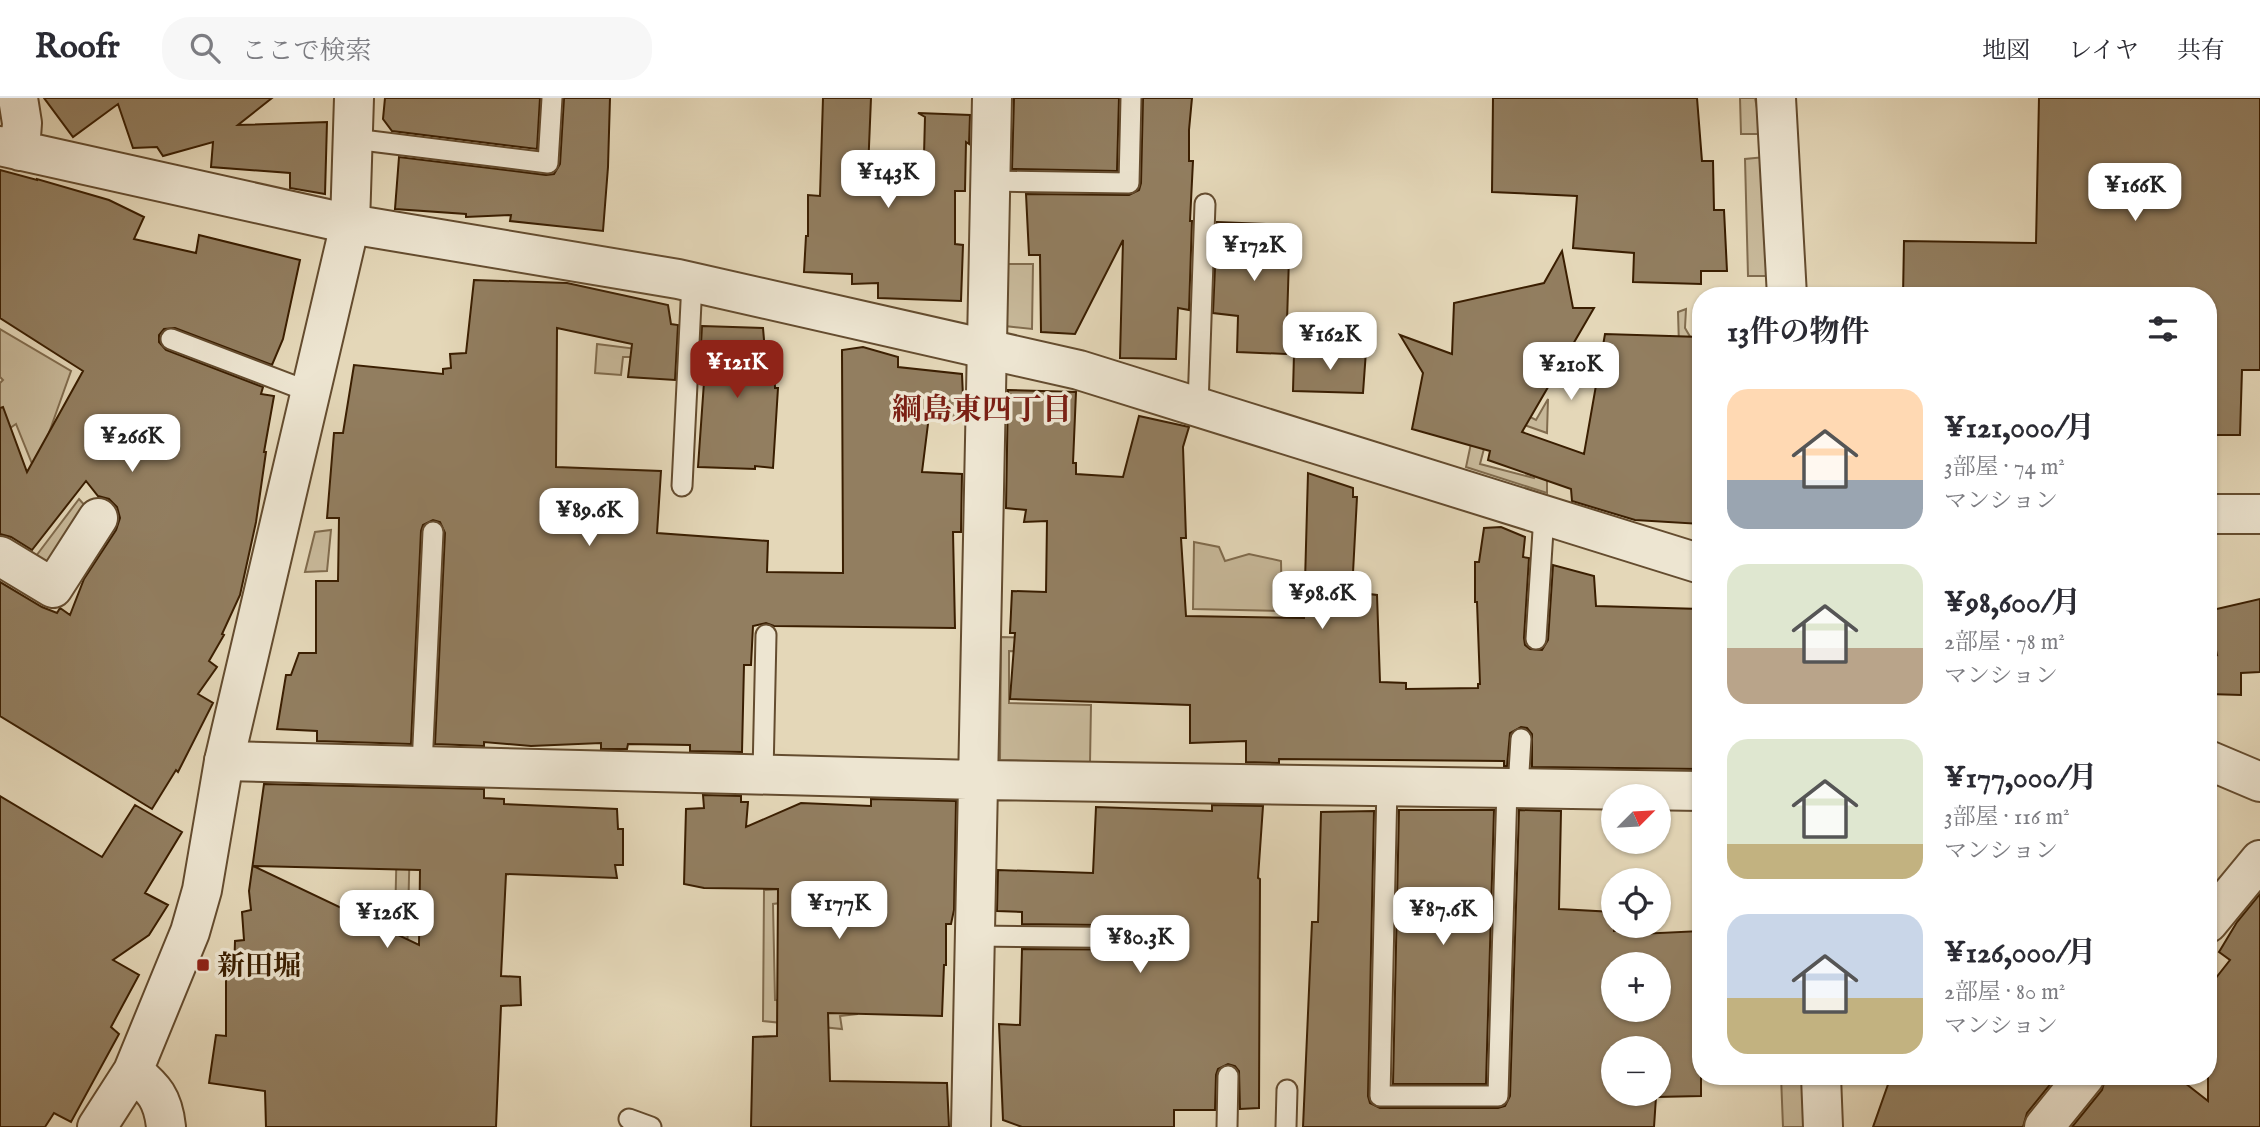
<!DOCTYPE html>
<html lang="ja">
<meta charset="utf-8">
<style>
body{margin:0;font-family:"IM FELL English","Noto Serif JP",serif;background:#f7f7f7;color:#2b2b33;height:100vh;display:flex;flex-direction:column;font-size:26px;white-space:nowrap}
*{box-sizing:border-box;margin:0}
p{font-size:23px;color:#7c7c81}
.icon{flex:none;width:38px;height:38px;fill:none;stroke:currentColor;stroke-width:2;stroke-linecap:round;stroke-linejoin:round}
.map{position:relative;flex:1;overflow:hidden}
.panel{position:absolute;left:1692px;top:189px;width:525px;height:798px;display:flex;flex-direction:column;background:#fff;border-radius:28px;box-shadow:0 2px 5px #0004}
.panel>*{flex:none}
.needle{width:46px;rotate:66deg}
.fabs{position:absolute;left:1601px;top:686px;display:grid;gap:14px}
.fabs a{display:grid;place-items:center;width:70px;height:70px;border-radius:50%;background:#fff;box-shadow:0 2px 5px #0004;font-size:35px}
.price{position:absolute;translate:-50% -60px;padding:0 16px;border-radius:14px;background:#fff;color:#222;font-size:23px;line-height:46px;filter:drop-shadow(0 2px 4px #0008)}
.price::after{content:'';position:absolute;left:50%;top:42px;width:21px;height:16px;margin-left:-10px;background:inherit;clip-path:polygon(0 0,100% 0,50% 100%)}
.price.on{background:#8f2418;color:#fff}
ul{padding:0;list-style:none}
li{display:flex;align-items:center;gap:21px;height:175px;padding:0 35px}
li span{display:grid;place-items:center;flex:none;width:196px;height:140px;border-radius:21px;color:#555}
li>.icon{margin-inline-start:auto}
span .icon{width:84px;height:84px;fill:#fffc;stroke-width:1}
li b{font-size:30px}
h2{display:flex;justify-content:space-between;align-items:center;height:84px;padding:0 35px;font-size:30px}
header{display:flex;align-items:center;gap:42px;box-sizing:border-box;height:98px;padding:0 35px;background:#fff;border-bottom:2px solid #e1e1e2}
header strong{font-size:33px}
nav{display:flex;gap:38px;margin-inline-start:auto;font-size:24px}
.search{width:490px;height:63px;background:#f7f7f7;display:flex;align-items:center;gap:18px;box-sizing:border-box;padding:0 24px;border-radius:28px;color:#7c7c81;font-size:26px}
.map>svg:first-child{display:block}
.green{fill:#c7b899;stroke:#806b4d;stroke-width:2}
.building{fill:#927e60;stroke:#3a1e01;stroke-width:2;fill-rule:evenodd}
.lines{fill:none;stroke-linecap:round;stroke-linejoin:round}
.service-casing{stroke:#644c2f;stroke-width:23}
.minor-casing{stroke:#644c2f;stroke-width:42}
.tertiary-casing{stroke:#644c2f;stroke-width:42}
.service{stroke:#ede5d1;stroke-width:19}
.minor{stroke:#ede5d1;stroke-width:38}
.tertiary{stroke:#ede5d1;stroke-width:38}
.poi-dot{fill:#8f2418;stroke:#ede5d1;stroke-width:2.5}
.labels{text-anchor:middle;stroke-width:7;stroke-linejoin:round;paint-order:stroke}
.poi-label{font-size:28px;font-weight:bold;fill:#3a1e01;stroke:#ede5d1;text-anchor:start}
.neighbourhood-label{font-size:30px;font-weight:bold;fill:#7a1f14;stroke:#ede5d1}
</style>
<header>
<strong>Roofr</strong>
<div class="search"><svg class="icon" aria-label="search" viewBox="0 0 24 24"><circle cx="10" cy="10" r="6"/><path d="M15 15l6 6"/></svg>ここで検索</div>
<nav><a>地図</a><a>レイヤ</a><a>共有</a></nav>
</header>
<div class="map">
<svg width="2260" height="1029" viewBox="0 0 2260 1029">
<rect width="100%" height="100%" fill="#e4d7b8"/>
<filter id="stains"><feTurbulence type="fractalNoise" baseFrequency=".00286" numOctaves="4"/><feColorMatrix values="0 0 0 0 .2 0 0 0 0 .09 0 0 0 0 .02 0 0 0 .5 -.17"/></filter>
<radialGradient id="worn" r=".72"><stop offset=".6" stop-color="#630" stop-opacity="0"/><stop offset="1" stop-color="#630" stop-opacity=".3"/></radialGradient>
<path class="green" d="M1740,0H1755L1762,36H1741Z
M1765,59L1768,178H1748L1745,61Z
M1007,166H1033L1032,231L1005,228Z
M1686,211L1685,230L1692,242L1680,282L1678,214Z
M0,231L71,273L45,346L37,378L16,326L0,337V285L3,282L0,279Z
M597,246L645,252L644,259H623L621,277L595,275Z
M1489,260L1487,297L1536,322L1548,301L1547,335L1493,316L1480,366L1534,380L1537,368L1547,377V395L1466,369Z
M79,401L88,411L45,474L0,445V436L36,458Z
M331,432L327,473L305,474L315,434Z
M1194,444L1219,449L1225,463L1249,456L1281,463L1282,513L1193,511Z
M1001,539L1088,542L1090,556L1009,553V605L1091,607L1090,665L1000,662Z
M398,698H411L403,1026L390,1028Z
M787,791L789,804L773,806L775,902L824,903L859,898L857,916L840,918L842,931L763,923L764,792Z
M1781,978H1802L1805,1029H1783Z"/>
<path class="building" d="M44,0H272L238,27L327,24L325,96L290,90V75L211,69L213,44L163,58L157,49L133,50L118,6L73,39Z
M385,0H540L537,51L392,33L383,21Z
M564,0H610L608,69L603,133L510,123L511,117L466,119V116L395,111L399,59L546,77L554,76L560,66Z
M823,0H871L867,97L923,95L925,19L918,15L970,17L969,46L966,44L965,93H955V146L963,147L961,203L878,200V185L852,186V176L804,174L806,138H808V97L820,98Z
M1014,0H1119L1117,73L1012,71Z
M1143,0H1192L1189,32V63H1193L1190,123H1192L1189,212L1178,210L1176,261L1120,260L1123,142L1075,236L1041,234L1040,157H1029L1026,96L1129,97L1139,92L1141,85Z
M1493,0H1697L1702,63H1713L1714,112H1724L1727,173H1701V186L1633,184L1634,155L1573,150L1577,98L1492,94Z
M2039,0H2260V272H2242L2240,337H2208V198H1903L1904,143L2036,145Z
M0,72L37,82V81L109,102L144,119L134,141L196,155L199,137L300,162L283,241L272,267L175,230L164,231L159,237V244L166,252L263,289L261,296L274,298L264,354H266L256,424L240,497L222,536L224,537L209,563L217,569L198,596L213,605L178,674L176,672L152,711L0,618V484L42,509L57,515L60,510L70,517L84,481L116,432L120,420L117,409L109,401L98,398L86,383L32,452L11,439L0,436V310L3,309L27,374L83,273L0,220Z
M1217,124L1290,127L1286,256L1237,254L1238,218L1213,215Z
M1562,153L1573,210H1594L1522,334L1584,356L1605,236L1701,239V426L1635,422L1572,403L1571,391L1488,362L1490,353L1412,331L1423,275L1400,237L1452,256L1454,205L1544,185Z
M474,182L567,185L668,207L671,226L678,227L675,282L628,279L632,246L557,230L556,369L661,373L657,435L768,443L767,474L843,475L842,252L863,249L898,259V269L962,276L964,322L929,318L922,374L962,376L961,434H953L955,530L774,528L766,525L753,528L751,567H744L742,654L690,653V647L628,646L627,651H601V645L531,648L484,644V648L435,646L445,435L440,424L433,422L423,427L421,433L411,646L317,643V633L277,631L286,577H291L299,555H316V483H338L339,420H327L334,335H343L354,267L443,276V271L451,270L450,256L466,255Z
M702,228L763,230L766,265H774L775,290H778L773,370L755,368V371L698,369L704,284L699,283Z
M1366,253L1363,295L1293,293L1294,256Z
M1008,292L1076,294L1073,365H1076V376L1123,379L1139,318L1189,329L1183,349L1186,440H1181L1186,518L1304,520L1308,375L1353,390V399H1357L1352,494L1377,497L1380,584L1406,585V591L1478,590V586H1480L1477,504H1475V464H1479L1484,430L1501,429L1525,439L1523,459L1529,460L1524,540L1525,547L1530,551L1542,552L1548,542L1553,467L1594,478L1596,508L1701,511V671L1532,669V636L1527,630L1521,629L1510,635L1507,668H1504V663L1279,661V665L1246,664V643L1190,645V607L1010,601L1015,535H1010L1012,493L1046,494L1047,423L1024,424L1026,412L1006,410Z
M2260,501V574L2241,575V597L2208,596V556L2217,557L2208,513Z
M264,686L484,691V700L504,701V706L617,711L618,731H623V767H615L617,780L506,776L501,878L520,879L521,907L501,908L496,1029H266L265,993L209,985L216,937L226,938V877H234L235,843L244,842L242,814L251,812L249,793ZM253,768L420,772L419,847Z
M703,697L741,698V704H748L746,729L801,705L871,708V701L956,703L954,812L951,826H946V867H944L942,918L828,915L830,983L947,985L949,1029H751L753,939L777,938L778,791L704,790L684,786L686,711L704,710Z
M0,698L102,759L135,707L182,734L145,795L168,807L149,837L113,862L139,877L111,929L119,936L71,1024L54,1015L45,1029H0Z
M1212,707L1263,708L1258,780L1260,781L1259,1010L1240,1011L1239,973L1235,968L1228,966L1218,971L1216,977L1215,1012H1174V1029H1022L1003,1022L999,926L1020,927L1022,851L1176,852L1186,847L1188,839L1183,830L1176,828L1022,826V814L997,813L998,772L1093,775L1096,709L1212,713Z
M1399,712H1494L1486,986H1393Z
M1519,712L1561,713L1559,811L1614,814V833H1639V836L1701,833V998L1656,999L1654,1029H1303L1312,824H1318L1321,714L1374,713L1368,998L1370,1005L1380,1010H1498L1505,1008L1510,998ZM1614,866H1659V912H1614ZM1614,950H1659V996H1614Z
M2260,796V1029H2072L2102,992L2106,978H2176L2208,1003V890L2230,862L2219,854L2237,824Z
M1891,978H2057L2027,1015L2023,1029H1873Z"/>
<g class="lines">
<g class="service-casing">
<path id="service" d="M354,41L548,65L552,0
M990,83L1129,85L1131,0
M171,241L310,294
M1198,308L1205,106
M682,388L692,184
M1536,541L1544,417
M422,668L433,434
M763,676L766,537
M1387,688L1380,998H1498L1507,690
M1518,690L1521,641
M974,838L1176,840
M629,1021L651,1029
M1227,1029L1228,978
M1286,1029L1287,992"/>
</g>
<g class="minor-casing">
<path id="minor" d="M18,0L22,25L20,53
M0,48L350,126
M2208,416H2260
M0,458L53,490L98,420
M2208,662L2260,684
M224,663L977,682L1701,693
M2208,825L2260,762
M971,1029L992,0
M2044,1029L2085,978"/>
</g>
<g class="tertiary-casing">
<path id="tertiary" d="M1776,0L1787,198
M350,126L678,181L1079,272L1701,466
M133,973C154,991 163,1000 166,1029
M1821,978L1823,1029
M97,1029L133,973L190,834L202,792L224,663L350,126L354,0"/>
</g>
<use href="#service" class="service"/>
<use href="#minor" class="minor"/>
<use href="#tertiary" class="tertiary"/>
</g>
<rect class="poi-dot" x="196" y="860" width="14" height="14" rx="3.5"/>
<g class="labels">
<g class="poi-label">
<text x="217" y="877">新田堀</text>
</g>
<g class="neighbourhood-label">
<text x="982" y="321">綱島東四丁目</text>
</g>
</g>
<rect width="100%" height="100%" filter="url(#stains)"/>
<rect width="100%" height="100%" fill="url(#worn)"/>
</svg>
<div class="fabs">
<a><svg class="needle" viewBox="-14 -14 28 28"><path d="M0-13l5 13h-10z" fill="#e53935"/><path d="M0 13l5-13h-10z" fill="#7c7c81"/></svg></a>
<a><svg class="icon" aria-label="locate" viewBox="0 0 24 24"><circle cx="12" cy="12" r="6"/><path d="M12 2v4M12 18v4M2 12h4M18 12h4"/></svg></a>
<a>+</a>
<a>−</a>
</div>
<b class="price" style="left:888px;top:112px">¥143K</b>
<b class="price" style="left:2135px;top:125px">¥166K</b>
<b class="price" style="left:1254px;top:185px">¥172K</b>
<b class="price" style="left:1330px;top:274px">¥162K</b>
<b class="price on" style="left:737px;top:302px">¥121K</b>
<b class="price" style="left:1571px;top:304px">¥210K</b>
<b class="price" style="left:132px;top:376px">¥266K</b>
<b class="price" style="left:589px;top:450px">¥89.6K</b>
<b class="price" style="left:1322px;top:533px">¥98.6K</b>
<b class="price" style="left:839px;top:843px">¥177K</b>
<b class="price" style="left:1443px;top:849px">¥87.6K</b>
<b class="price" style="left:387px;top:852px">¥126K</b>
<b class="price" style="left:1140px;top:877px">¥80.3K</b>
<section class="panel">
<h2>13件の物件<svg class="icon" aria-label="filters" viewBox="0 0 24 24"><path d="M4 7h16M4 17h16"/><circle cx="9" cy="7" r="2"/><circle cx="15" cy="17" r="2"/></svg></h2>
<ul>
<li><span style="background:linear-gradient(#ffd9b3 65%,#9aa5b1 0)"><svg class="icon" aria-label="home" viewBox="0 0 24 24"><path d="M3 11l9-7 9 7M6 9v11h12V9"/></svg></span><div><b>¥121,000/月</b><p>3部屋 · 74 m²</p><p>マンション</p></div></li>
<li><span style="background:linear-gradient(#dfe7d0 60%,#b9a48a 0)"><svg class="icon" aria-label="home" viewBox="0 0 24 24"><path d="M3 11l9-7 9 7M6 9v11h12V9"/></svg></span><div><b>¥98,600/月</b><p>2部屋 · 78 m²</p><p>マンション</p></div></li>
<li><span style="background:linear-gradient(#dfe7d0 75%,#c2b280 0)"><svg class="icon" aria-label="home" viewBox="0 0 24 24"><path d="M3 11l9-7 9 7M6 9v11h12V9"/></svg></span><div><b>¥177,000/月</b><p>3部屋 · 116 m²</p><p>マンション</p></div></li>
<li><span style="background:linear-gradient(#c9d6e8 60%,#c2b280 0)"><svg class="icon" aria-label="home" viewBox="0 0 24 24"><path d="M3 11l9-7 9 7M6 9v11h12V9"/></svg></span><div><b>¥126,000/月</b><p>2部屋 · 80 m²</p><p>マンション</p></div></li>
</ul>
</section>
</div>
